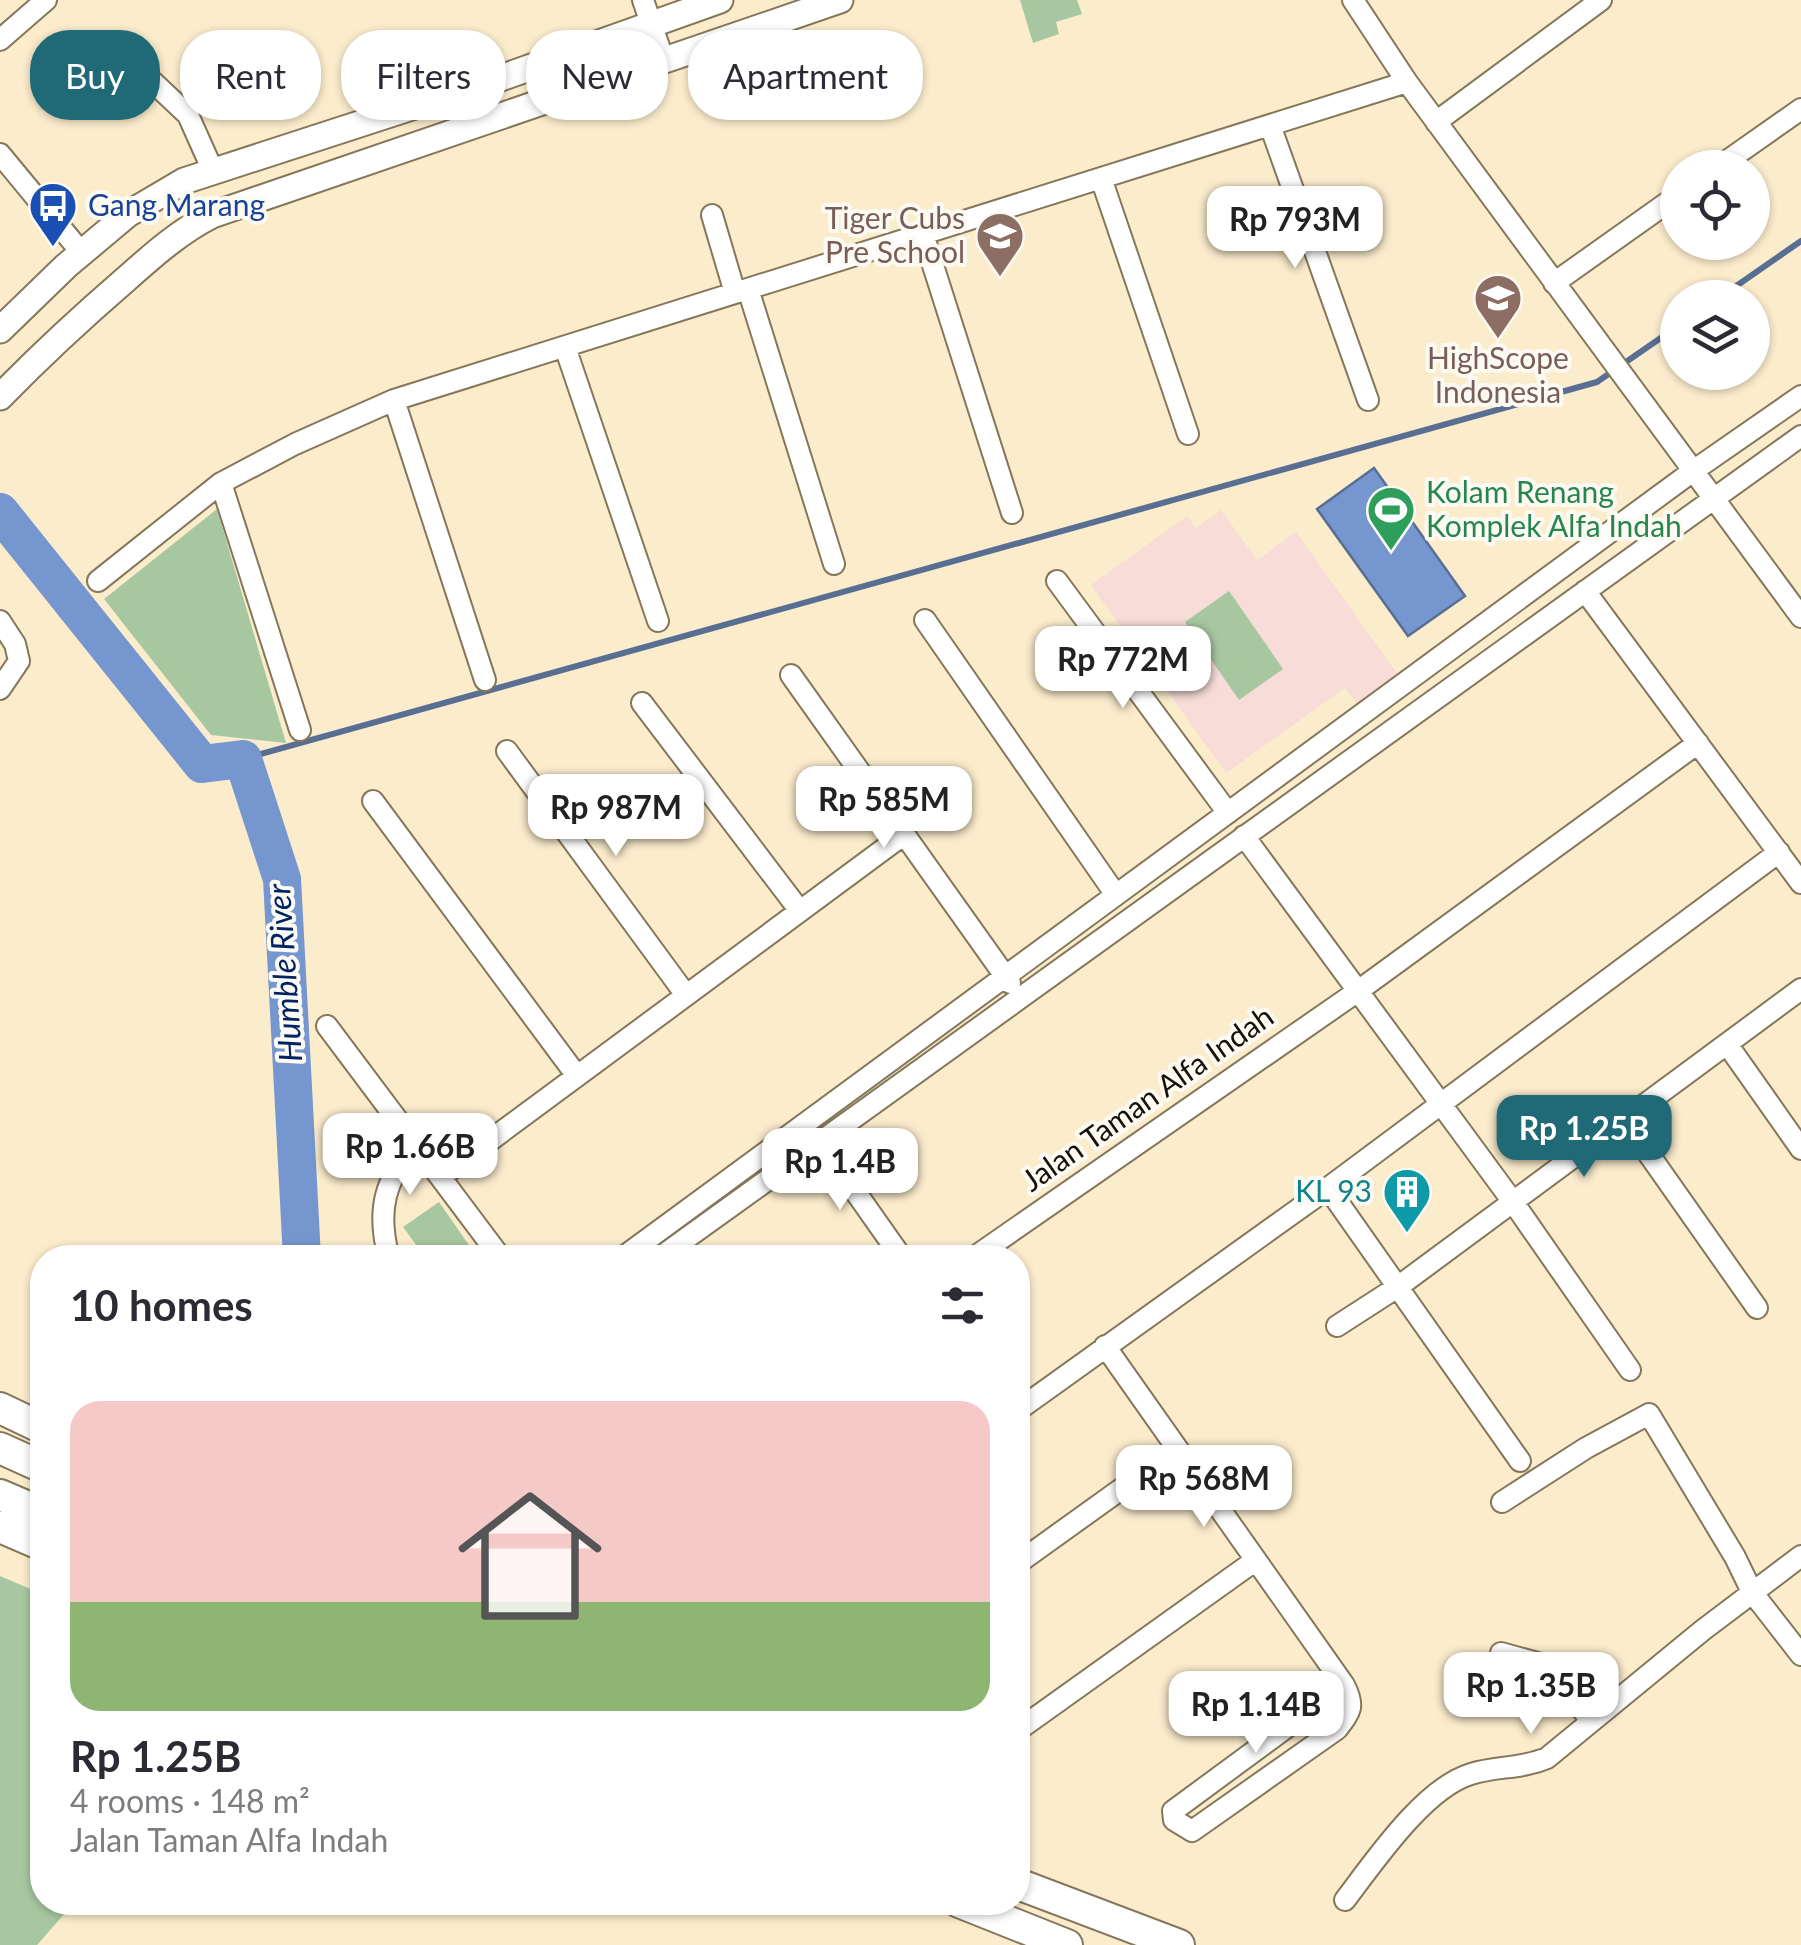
<!DOCTYPE html>
<meta charset="utf-8">
<style>
body{margin:0;font-family:Lato,sans-serif;background:#f2f2f3;color:#2b2b33;height:100vh;display:flex;flex-direction:column;font-size:38px;white-space:nowrap}
*{box-sizing:border-box;margin:0}
p{font-size:32px;color:#7c7c81}
.icon{flex:none;width:55px;height:55px;fill:none;stroke:currentColor;stroke-width:2;stroke-linecap:round;stroke-linejoin:round}
.map{position:relative;flex:1;overflow:hidden}
.panel{position:absolute;left:30px;top:1245px;width:1000px;height:670px;display:flex;flex-direction:column;background:#fff;border-radius:40px;box-shadow:0 2px 8px #0004}
.panel>*{flex:none}
.guide{position:absolute;left:30px;top:30px;width:1000px;height:90px;display:flex;gap:20px}
.controls{position:absolute;left:1660px;top:150px;display:grid;gap:20px}
.controls a{display:grid;place-items:center;width:110px;height:110px;border-radius:50%;background:#fff;box-shadow:0 2px 8px #0004;font-size:50px}
.price{position:absolute;translate:-50% -85px;padding:0 22px;border-radius:20px;background:#fff;color:#222;font-size:32px;line-height:65px;filter:drop-shadow(0 2px 5px #0008)}
.price::after{content:'';position:absolute;left:50%;top:60px;width:30px;height:22px;margin-left:-15px;background:inherit;clip-path:polygon(0 0,100% 0,50% 100%)}
.price.active{background:#206976;color:#fff}
ul{padding:0;list-style:none}
li{display:grid;align-content:center;gap:20px;height:530px;padding:0 40px}
li span{display:grid;place-items:center;height:310px;border-radius:30px;color:#555}
li>.icon{margin-inline-start:auto}
span .icon{width:180px;height:180px;fill:#fffc;stroke-width:1}
li b{font-size:42px}
h2{display:flex;justify-content:space-between;align-items:center;height:120px;padding:0 40px;font-size:42px}
.chip{padding:0 35px;border-radius:40px;background:#fff;box-shadow:0 2px 8px #0004;font-size:35px;line-height:90px}
.chip.active{background:#206976;color:#fff}
.map>svg:first-child{display:block}
.education{fill:#f7dcd7}
.green{fill:#a7c7a1}
.water{fill:#7596cf;stroke:#596e93;stroke-width:2.5}
.lines{fill:none;stroke-linecap:round;stroke-linejoin:round}
.stream{stroke:#596e93;stroke-width:6}
.river{stroke:#7596cf;stroke-width:38}
.minor-casing{stroke:#84775a;stroke-width:24}
.major-casing{stroke:#84775a;stroke-width:29}
.highway-casing{stroke:#84775a;stroke-width:34}
.minor{stroke:#fff;stroke-width:20}
.major{stroke:#fff;stroke-width:25}
.highway{stroke:#fff;stroke-width:30}
.labels{text-anchor:middle;stroke-width:8;stroke-linejoin:round;paint-order:stroke}
.transit-label{font-size:30px;fill:#164399;stroke:#fdfaf4;text-anchor:start}
.education-label{font-size:30px;fill:#785e54;stroke:#fdfaf4;text-anchor:end}
.leisure-label{font-size:30px;fill:#27864d;stroke:#fdfaf4;text-anchor:start}
.street-label{font-size:30px;fill:#171207;stroke:#fdfaf4}
.culture-label{font-size:30px;fill:#0d838f;stroke:#fdfaf4;text-anchor:end}
.water-label{font-size:32px;font-style:italic;fill:#002365;stroke:#fdfaf4}
</style>
<div class="map">
<svg width="1801" height="1945" viewBox="0 0 1801 1945">
<rect width="100%" height="100%" fill="#fbeccc"/>
<path class="education" d="M1221,510L1257,560L1296,532L1398,675L1357,704L1345,688L1226,773L1091,585L1187,516L1196,528Z"/>
<path class="green" d="M1020,0H1077L1082,14L1056,22L1059,34L1033,43Z
M217,509L286,743L211,735L104,599Z
M1229,591L1283,669L1239,700L1185,622Z
M439,1202L473,1251L464,1257H425L403,1227Z
M0,1576L42,1594V1902L74,1903L37,1945H0Z"/>
<path class="water" d="M1374,468L1465,596L1408,636L1317,509Z"/>
<g class="lines">
<path class="stream" d="M1719,298L1801,241
M243,759L1597,382L1678,326"/>
<path class="river" d="M0,512L202,764L243,759L282,879L302,1258"/>
<g class="minor-casing">
<path id="minor" d="M643,0L664,61
M1353,0L1407,82L1801,617
M0,40L46,0
M153,82L188,115L213,171
M1436,122L1601,0
M1270,125L1368,400
M0,154L81,252
M1717,168L1801,109
M1101,178L1188,434
M712,215L735,293
M923,234L1012,513
M1554,283L1678,195
M748,289L834,564
M565,347L658,621
M394,400L485,680
M221,483L300,730
M98,581L221,483L295,444L394,400L1407,82
M1057,581L1228,813
M1585,591L1801,883
M925,620L1116,895
M0,621L15,644L19,661L0,689
M791,675L1010,983
M642,703L800,911
M507,751L686,995
M373,801L577,1076
M1244,836L1513,1202L1630,1370
M327,1026L501,1258
M1727,1044L1801,1149
M1624,1119L1757,1308
M819,1140L902,1258
M442,1176L903,835
M1328,1188L1520,1461
M389,1258C375,1206 387,1183 414,1139
M622,1258L1693,471L1801,396
M659,1258L1801,436
M973,1258L1358,991L1698,743
M1337,1326L1399,1286L1801,989
M1105,1346L1344,1685C1355,1706 1351,1711 1337,1729L1192,1831L1174,1820L1173,1811L1344,1685
M1018,1410L1328,1188L1779,852
M1502,1502L1586,1448L1649,1414L1735,1557L1752,1592L1801,1655
M1018,1563L1177,1449
M1501,1653L1545,1665L1591,1720
M1018,1730L1256,1560
M1345,1900C1374,1862 1424,1788 1471,1774C1496,1766 1522,1769 1547,1758L1703,1630L1801,1556"/>
</g>
<g class="major-casing">
<path id="major" d="M0,330L66,266L128,214L184,181L495,80L720,0
M0,397C40,356 81,318 125,280C152,256 180,231 212,215L840,0"/>
</g>
<g class="highway-casing">
<path id="highway" d="M0,1408L42,1428
M0,1448L42,1467
M0,1495L42,1513
M0,1527L42,1545
M1018,1884L1179,1945
M959,1902L1067,1945"/>
</g>
<use href="#minor" class="minor"/>
<use href="#major" class="major"/>
<use href="#highway" class="highway"/>
</g>
<defs>
<g id="bus-pin" transform="scale(2.5)"><path d="M0 17L-7.5 6A9.5 9.5 0 1 1 7.5 6Z" fill="#1a4fb4" stroke="#fdfaf4"/><path d="M-5-6H5V4H4V6H2V4H-2V6H-4V4H-5ZM-3.5-4V0h7V-4ZM-3.5 1.2v1.5H-2V1.2ZM2 1.2v1.5H3.5V1.2Z" fill="#fff"/></g>
<g id="school-pin" transform="scale(2.5)"><path d="M0 17L-7.5 6A9.5 9.5 0 1 1 7.5 6Z" fill="#8d6e63" stroke="#fdfaf4"/><path d="M0-5L7-2L0 1L-7-2ZM-4 1L0 2.5L4 1V4Q0 6-4 4Z" fill="#fff"/></g>
<g id="stadium-pin" transform="scale(2.5)"><path d="M0 17L-7.5 6A9.5 9.5 0 1 1 7.5 6Z" fill="#2e9e5b" stroke="#fdfaf4"/><path d="M0-5a6.5 5 0 1 0 0 10a6.5 5 0 1 0 0-10ZM-3.5-1.8h7v3.6h-7Z" fill="#fff"/></g>
<g id="building-pin" transform="scale(2.5)"><path d="M0 17L-7.5 6A9.5 9.5 0 1 1 7.5 6Z" fill="#0f9aa8" stroke="#fdfaf4"/><path d="M-4-6H4V6H1V3H-1V6H-4ZM-2.5-4.3h1.7v1.8h-1.7ZM.8-4.3h1.7v1.8H.8ZM-2.5-1h1.7V.8h-1.7ZM.8-1h1.7V.8H.8Z" fill="#fff"/></g>
</defs>
<g fill-rule="evenodd">
<use href="#bus-pin" x="53" y="206"/>
<use href="#school-pin" x="1000" y="236"/>
<use href="#school-pin" x="1498" y="298"/>
<use href="#stadium-pin" x="1391" y="510"/>
<use href="#building-pin" x="1407" y="1192"/>
</g>
<g class="labels">
<g class="transit-label">
<text x="88" y="216">Gang Marang</text>
</g>
<g class="education-label">
<text x="965" y="229">Tiger Cubs<tspan x="965" dy="34">Pre School</tspan></text>
<text x="1498" y="369" text-anchor="middle">HighScope<tspan x="1498" dy="34">Indonesia</tspan></text>
</g>
<g class="leisure-label">
<text x="1426" y="503">Kolam Renang<tspan x="1426" dy="34">Komplek Alfa Indah</tspan></text>
</g>
<g class="street-label">
<text transform="translate(1148 1099) rotate(-35)" y="10">Jalan Taman Alfa Indah</text>
</g>
<g class="culture-label">
<text x="1372" y="1202">KL 93</text>
</g>
<g class="water-label">
<text transform="translate(285 973) rotate(-94)" y="11">Humble River</text>
</g>
</g>
</svg>
<div class="controls">
<a><svg class="icon" aria-label="locate" viewBox="0 0 24 24"><circle cx="12" cy="12" r="6"/><path d="M12 2v4M12 18v4M2 12h4M18 12h4"/></svg></a>
<a><svg class="icon" aria-label="layers" viewBox="0 0 24 24"><path d="M12 4l9 5-9 5-9-5zM3 14l9 5 9-5"/></svg></a>
</div>
<b class="price" style="left:1295px;top:271px">Rp 793M</b>
<b class="price" style="left:1123px;top:711px">Rp 772M</b>
<b class="price" style="left:884px;top:851px">Rp 585M</b>
<b class="price" style="left:616px;top:859px">Rp 987M</b>
<b class="price active" style="left:1584px;top:1180px">Rp 1.25B</b>
<b class="price" style="left:410px;top:1198px">Rp 1.66B</b>
<b class="price" style="left:840px;top:1213px">Rp 1.4B</b>
<b class="price" style="left:1204px;top:1530px">Rp 568M</b>
<b class="price" style="left:1531px;top:1737px">Rp 1.35B</b>
<b class="price" style="left:1256px;top:1756px">Rp 1.14B</b>
<div class="guide">
<a class="chip active">Buy</a>
<a class="chip">Rent</a>
<a class="chip">Filters</a>
<a class="chip">New</a>
<a class="chip">Apartment</a>
</div>
<section class="panel">
<h2>10 homes<svg class="icon" aria-label="filters" viewBox="0 0 24 24"><path d="M4 7h16M4 17h16"/><circle cx="9" cy="7" r="2"/><circle cx="15" cy="17" r="2"/></svg></h2>
<ul>
<li><span style="background:linear-gradient(#f6c9c9 65%,#8fb573 0)"><svg class="icon" aria-label="home" viewBox="0 0 24 24"><path d="M3 11l9-7 9 7M6 9v11h12V9"/></svg></span><div><b>Rp 1.25B</b><p>4 rooms · 148 m²</p><p>Jalan Taman Alfa Indah</p></div></li>
</ul>
</section>
</div>
